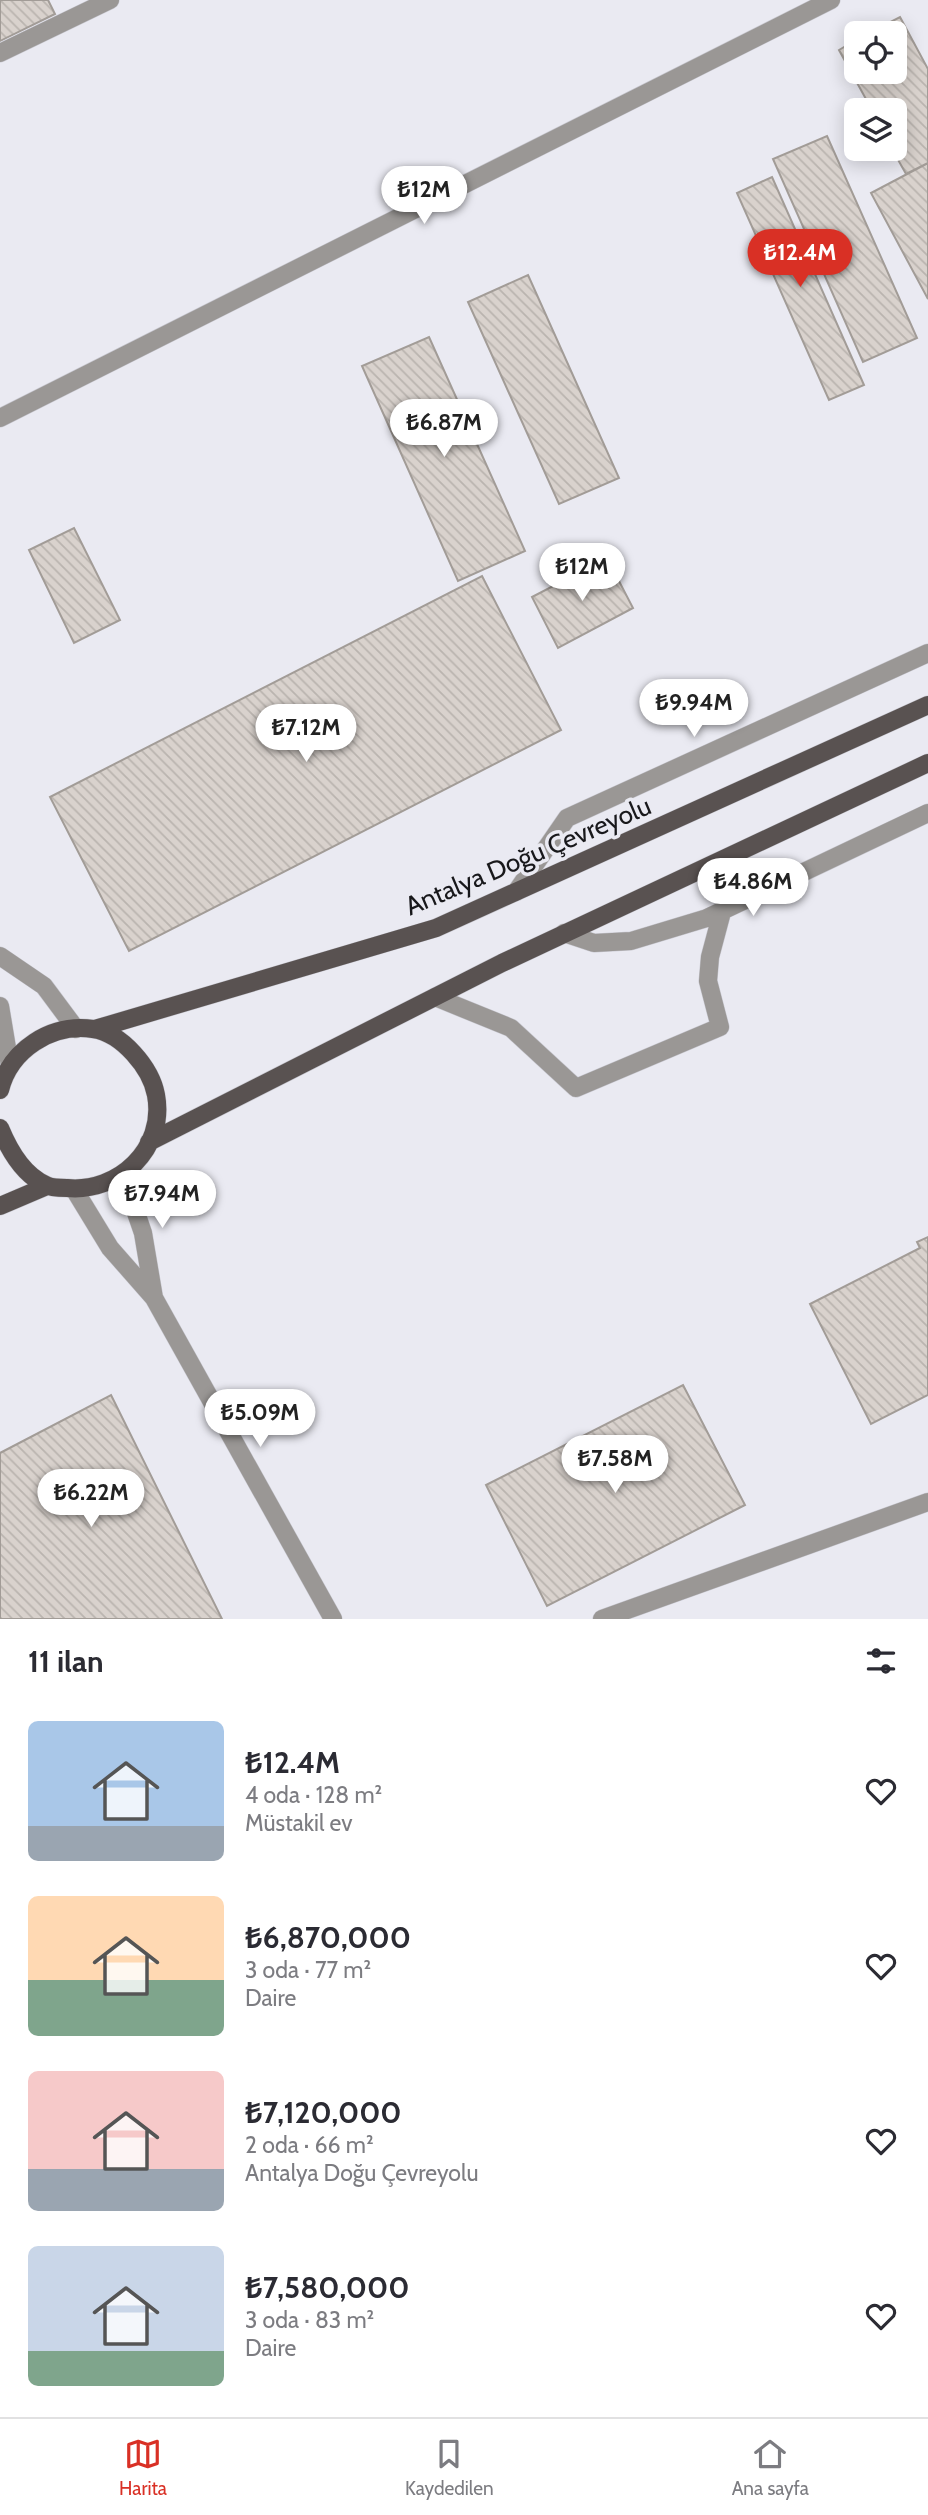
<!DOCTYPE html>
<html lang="tr">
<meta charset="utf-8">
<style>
body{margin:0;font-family:Cabin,sans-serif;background:#f7f7f7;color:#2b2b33;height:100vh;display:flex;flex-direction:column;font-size:26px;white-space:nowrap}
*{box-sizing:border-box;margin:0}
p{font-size:23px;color:#7c7c81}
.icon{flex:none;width:38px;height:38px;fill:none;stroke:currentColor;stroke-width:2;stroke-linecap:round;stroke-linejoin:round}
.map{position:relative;height:1619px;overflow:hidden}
.panel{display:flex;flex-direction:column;background:#fff;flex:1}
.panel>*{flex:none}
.buttons{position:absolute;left:844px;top:21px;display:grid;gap:14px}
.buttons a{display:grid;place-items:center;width:63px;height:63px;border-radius:10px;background:#fff;box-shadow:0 4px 18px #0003;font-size:35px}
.price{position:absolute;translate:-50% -60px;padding:0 16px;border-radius:24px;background:#fff;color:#222;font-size:23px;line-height:46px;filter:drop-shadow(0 2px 4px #0008)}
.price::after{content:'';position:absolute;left:50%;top:42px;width:21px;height:16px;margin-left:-10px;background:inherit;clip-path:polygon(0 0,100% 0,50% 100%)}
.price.current{background:#d93025;color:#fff}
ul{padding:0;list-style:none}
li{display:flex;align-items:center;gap:21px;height:175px;padding:0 28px}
li span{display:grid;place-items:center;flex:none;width:196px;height:140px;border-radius:10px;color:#555}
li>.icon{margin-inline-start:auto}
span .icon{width:84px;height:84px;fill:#fffc;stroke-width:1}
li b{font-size:30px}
h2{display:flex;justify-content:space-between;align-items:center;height:84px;padding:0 28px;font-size:30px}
.tab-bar{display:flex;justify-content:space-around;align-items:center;height:98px;border-top:2px solid #e1e1e2;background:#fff;font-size:19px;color:#7c7c81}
.tab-bar a{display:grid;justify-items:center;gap:4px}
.tab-bar .current{color:#d93025}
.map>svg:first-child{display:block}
.building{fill:url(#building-back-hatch);stroke:#a29c97;stroke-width:2}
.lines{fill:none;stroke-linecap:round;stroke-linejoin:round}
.minor-casing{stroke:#c8c8d0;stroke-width:19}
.major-casing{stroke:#c8c8d0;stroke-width:19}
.minor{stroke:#9a9795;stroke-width:18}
.major{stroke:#595251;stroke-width:18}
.labels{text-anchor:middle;stroke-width:7;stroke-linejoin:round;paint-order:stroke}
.street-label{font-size:26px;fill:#18181b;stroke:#eaeaf2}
</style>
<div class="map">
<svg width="928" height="1619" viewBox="0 0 928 1619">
<defs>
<pattern id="building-back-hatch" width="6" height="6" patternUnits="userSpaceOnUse" patternTransform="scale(1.75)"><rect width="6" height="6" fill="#d9d2cd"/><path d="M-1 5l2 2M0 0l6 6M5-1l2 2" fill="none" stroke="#bab4af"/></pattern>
</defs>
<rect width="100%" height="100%" fill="#eaeaf2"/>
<path class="building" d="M0,0H48L55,14L0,41Z
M900,17L928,69V163L906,174L892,149H894V110H872L839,50L856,40V72H894V33H869Z
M827,136L917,338L863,362L773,159Z
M928,163V299L871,193Z
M772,177L864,385L829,400L737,193Z
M528,275L619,478L559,504L468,302Z
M429,337L525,551L458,581L362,366Z
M74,528L120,620L74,643L29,550Z
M607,558L633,608L558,648L532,597Z
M482,576L561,730L129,951L50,797Z
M928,1237V1395L871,1424L810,1304L920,1248L917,1242Z
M683,1385L745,1505L547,1606L486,1485Z
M111,1395L222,1619H0V1453Z"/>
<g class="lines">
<g class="minor-casing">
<path id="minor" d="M0,53L110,0
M0,418L831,0
M516,892L567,818L928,653
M564,933L594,943L631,941L707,918L928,813
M0,956L44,986L76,1029
M435,997L511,1028L576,1088L720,1027L708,981L710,957L722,912
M0,1006L10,1066
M123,1175L143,1233L154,1298
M74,1189L110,1248L154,1298L333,1619
M602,1619L928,1502"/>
</g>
<g class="major-casing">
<path id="major" d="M95,1029L436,928L928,705
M0,1090C10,1050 51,1023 93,1029C122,1033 151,1068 156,1095C166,1149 118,1193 67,1188C60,1188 51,1188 46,1185C23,1175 9,1150 0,1128
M149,1142L502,963L928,763
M0,1206L47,1186"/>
</g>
<use href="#minor" class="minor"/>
<use href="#major" class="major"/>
</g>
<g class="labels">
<g class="street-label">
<text transform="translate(528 856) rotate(-23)" y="9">Antalya Doğu Çevreyolu</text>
</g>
</g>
</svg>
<div class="buttons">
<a><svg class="icon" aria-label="locate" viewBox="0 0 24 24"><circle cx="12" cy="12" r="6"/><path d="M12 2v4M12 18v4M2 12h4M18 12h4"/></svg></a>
<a><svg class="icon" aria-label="layers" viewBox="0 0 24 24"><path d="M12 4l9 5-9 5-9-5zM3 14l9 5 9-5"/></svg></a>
</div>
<b class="price" style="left:424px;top:226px">₺12M</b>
<b class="price current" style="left:800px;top:289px">₺12.4M</b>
<b class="price" style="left:444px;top:459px">₺6.87M</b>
<b class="price" style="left:582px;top:603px">₺12M</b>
<b class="price" style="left:694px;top:739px">₺9.94M</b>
<b class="price" style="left:306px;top:764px">₺7.12M</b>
<b class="price" style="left:753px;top:918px">₺4.86M</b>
<b class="price" style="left:162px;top:1230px">₺7.94M</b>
<b class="price" style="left:260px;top:1449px">₺5.09M</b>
<b class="price" style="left:615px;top:1495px">₺7.58M</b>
<b class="price" style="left:91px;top:1529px">₺6.22M</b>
</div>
<section class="panel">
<h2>11 ilan<svg class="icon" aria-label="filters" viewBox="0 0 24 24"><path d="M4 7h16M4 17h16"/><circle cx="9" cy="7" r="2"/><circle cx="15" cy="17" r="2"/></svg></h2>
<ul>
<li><span style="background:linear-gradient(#a9c7e8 75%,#9aa5b1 0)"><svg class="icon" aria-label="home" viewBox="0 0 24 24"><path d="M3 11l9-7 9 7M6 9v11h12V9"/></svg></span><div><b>₺12.4M</b><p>4 oda · 128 m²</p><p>Müstakil ev</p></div><svg class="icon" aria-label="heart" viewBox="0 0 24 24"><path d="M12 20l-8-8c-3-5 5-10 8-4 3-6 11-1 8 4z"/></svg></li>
<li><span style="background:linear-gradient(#ffd9b3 60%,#7fa58c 0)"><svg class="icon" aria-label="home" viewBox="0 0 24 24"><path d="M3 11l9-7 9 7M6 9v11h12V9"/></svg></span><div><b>₺6,870,000</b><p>3 oda · 77 m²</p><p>Daire</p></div><svg class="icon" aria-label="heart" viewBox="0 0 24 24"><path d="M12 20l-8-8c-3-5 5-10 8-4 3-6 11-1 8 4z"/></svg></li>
<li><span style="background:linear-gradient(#f6c9c9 70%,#9aa5b1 0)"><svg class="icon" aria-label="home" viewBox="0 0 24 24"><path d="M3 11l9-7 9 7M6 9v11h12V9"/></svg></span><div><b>₺7,120,000</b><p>2 oda · 66 m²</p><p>Antalya Doğu Çevreyolu</p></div><svg class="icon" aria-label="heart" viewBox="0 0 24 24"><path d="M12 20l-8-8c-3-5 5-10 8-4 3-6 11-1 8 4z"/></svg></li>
<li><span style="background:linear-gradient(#c9d6e8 75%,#7fa58c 0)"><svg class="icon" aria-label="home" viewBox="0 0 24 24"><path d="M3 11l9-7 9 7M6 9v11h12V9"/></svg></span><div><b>₺7,580,000</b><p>3 oda · 83 m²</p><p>Daire</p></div><svg class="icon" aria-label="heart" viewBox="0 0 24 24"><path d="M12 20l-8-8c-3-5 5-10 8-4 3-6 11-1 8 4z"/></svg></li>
</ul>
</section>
<nav class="tab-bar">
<a class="current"><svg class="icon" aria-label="map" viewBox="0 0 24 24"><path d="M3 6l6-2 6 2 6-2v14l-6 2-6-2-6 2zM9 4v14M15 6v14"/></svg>Harita</a>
<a><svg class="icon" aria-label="saved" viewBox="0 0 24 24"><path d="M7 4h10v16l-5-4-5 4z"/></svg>Kaydedilen</a>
<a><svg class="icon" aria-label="home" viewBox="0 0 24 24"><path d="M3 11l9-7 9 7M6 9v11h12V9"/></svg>Ana sayfa</a>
</nav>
